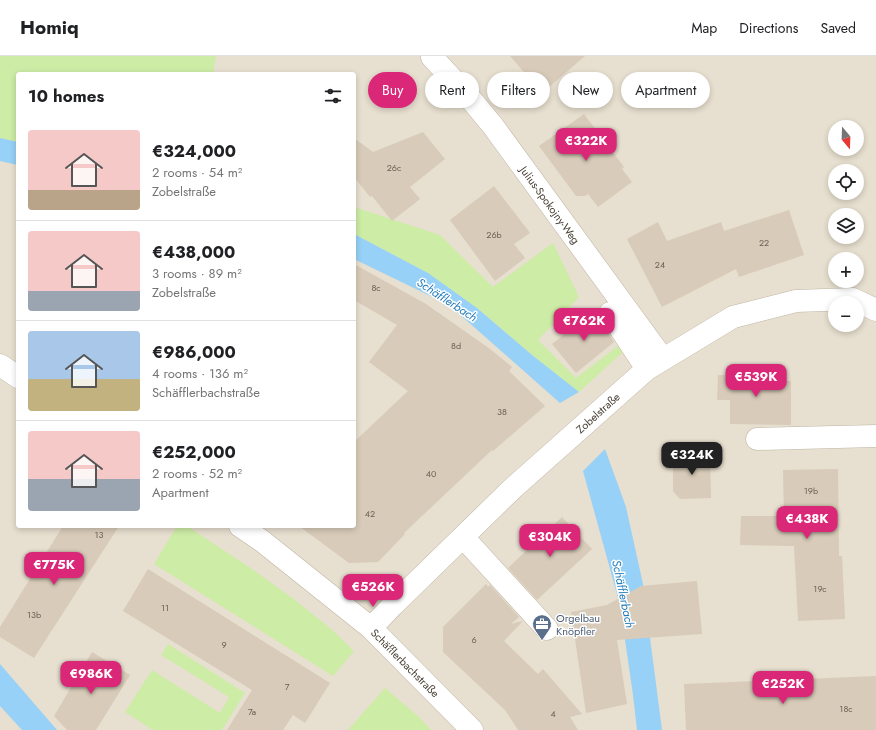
<!DOCTYPE html>
<meta charset="utf-8">
<style>
body{margin:0;font-family:Jost,sans-serif;background:#f6f6f6;color:#202124;height:100vh;display:flex;flex-direction:column;font-size:15px;white-space:nowrap}
*{box-sizing:border-box;margin:0}
p{font-size:13px;color:#757577}
.icon{flex:none;width:22px;height:22px;fill:none;stroke:currentColor;stroke-width:2;stroke-linecap:round;stroke-linejoin:round}
.map{position:relative;flex:1;overflow:hidden}
.panel{position:absolute;left:16px;top:16px;width:340px;height:456px;display:flex;flex-direction:column;background:#fff;border-radius:4px;box-shadow:0 2px 6px #0003}
.panel>*{flex:none}
.guide{position:absolute;left:368px;top:16px;width:380px;height:36px;display:flex;gap:8px}
.needle{width:26px;rotate:161deg}
.fabs{position:absolute;left:828px;top:64px;display:grid;gap:8px}
.fabs a{display:grid;place-items:center;width:36px;height:36px;border-radius:50%;background:#fff;box-shadow:0 2px 6px #0003;font-size:20px}
.price{position:absolute;translate:-50% -34px;padding:0 9px;border-radius:8px;background:#db2777;color:#fff;font-size:13px;line-height:26px;filter:drop-shadow(0 1px 2px #0008)}
.price::after{content:'';position:absolute;left:50%;top:24px;width:12px;height:9px;margin-left:-6px;background:inherit;clip-path:polygon(0 0,100% 0,50% 100%)}
.price.on{background:#222;color:#fff}
ul{padding:0;list-style:none}
li{display:flex;align-items:center;gap:12px;height:100px;padding:0 12px}
li+li{border-top:1px solid #e0e0e0}
li span{display:grid;place-items:center;flex:none;width:112px;height:80px;border-radius:4px;color:#555}
li>.icon{margin-inline-start:auto}
span .icon{width:48px;height:48px;fill:#fffc;stroke-width:1}
li b{font-size:17px}
h2{display:flex;justify-content:space-between;align-items:center;height:48px;padding:0 12px;font-size:17px}
.tag{padding:0 14px;border-radius:18px;background:#fff;box-shadow:0 2px 6px #0003;font-size:14px;line-height:36px}
.tag.on{background:#db2777;color:#fff}
header{display:flex;align-items:center;gap:24px;box-sizing:border-box;height:56px;padding:0 20px;background:#fff;border-bottom:1px solid #e0e0e0}
header strong{font-size:19px}
nav{display:flex;gap:22px;margin-inline-start:auto;font-size:14px}
.map>svg:first-child{display:block}
.residential{fill:#e7dfcf;fill-rule:evenodd}
.green{fill:#cdeca6}
.water{fill:#97d1f7}
.building{fill:#d8cbb9}
.lines{fill:none;stroke-linecap:round;stroke-linejoin:round}
.minor-casing{stroke:#bfb5a4;stroke-width:23}
.minor{stroke:#fff;stroke-width:22}
.labels{text-anchor:middle;stroke-width:3;stroke-linejoin:round;paint-order:stroke}
.number-label{font-size:9px;fill:#6a6054}
.street-label{font-size:11px;fill:#453d32;stroke:#fff}
.service-label{font-size:11px;fill:#4e5e75;stroke:#fff;text-anchor:start}
.water-label{font-size:12px;font-style:italic;fill:#227cba;stroke:#fff}
</style>
<header>
<strong>Homiq</strong>
<nav><a>Map</a><a>Directions</a><a>Saved</a></nav>
</header>
<div class="map">
<svg width="876" height="674" viewBox="0 0 876 674">
<rect width="100%" height="100%" fill="#f3ede2"/>
<path class="residential" d="M0,0L18,18V470H354V18H196L214,0H876V674H0ZM835,71H857V93H835ZM835,115H857V137H835ZM835,159H857V181H835ZM835,203H857V225H835ZM835,247H857V269H835Z"/>
<path class="green" d="M0,0H216L213,18H18V86L0,82Z
M354,151L440,179L493,231L553,187L579,241L538,284L576,322L618,290L625,294L579,336L532,299L477,252L428,217L354,178Z
M177,470H187L252,513L295,544L331,573L354,595L333,620L154,508Z
M168,588L245,637L222,674H153L125,656L152,614L220,657L229,641L161,599Z
M385,632L419,661L431,674H348Z"/>
<path class="water" d="M0,82L18,86V109L0,105Z
M354,178L428,217L477,252L532,299L579,336L560,347L449,249L354,203Z
M605,393L626,451L643,528L662,674H637L633,639L620,549L583,415Z
M0,608L57,674H22L0,650Z"/>
<path class="building" d="M510,0H585L542,37Z
M584,58L624,111L622,113L632,126L598,151L588,138L585,140H576L539,90Z
M423,76L445,103L410,131L420,143L392,165L372,140L370,141L354,121V82L373,96Z
M494,130L530,177L514,188L525,202L495,225L450,164Z
M789,154L804,199L739,221L736,213L662,251L627,183L658,166L667,185L721,166L724,175Z
M354,208L426,248L490,293L512,311L509,315L545,350L493,395L492,394L404,477L405,478L378,506L349,507L299,470H354V386L408,335L369,306L397,269L354,244Z
M593,255L598,260L600,264L614,286L576,317L552,288Z
M730,316L775,317V325H791V369L730,368V344H717L718,319H730Z
M710,398L711,442L680,443L673,435V399Z
M838,413L839,500H842L845,563L798,565L794,490L740,489L741,460H784L783,414Z
M562,461L592,493L537,544L508,512Z
M63,470H119L34,602L0,581V571Z
M148,513L330,627L305,667L293,659L283,674H227L252,634L123,555Z
M697,525L702,578L617,584L627,648L586,657L571,556L607,549L641,530Z
M486,528L488,531L490,529L519,561L511,568L523,565L504,585L538,618L543,613L582,658L570,661L578,674H518L505,654L443,596V571Z
M92,596L130,619L96,674H67L54,660Z
M876,620V674H686L684,628Z"/>
<g class="lines">
<g class="minor-casing">
<path id="minor" d="M434,0L432,1L469,41L493,70L663,303
M610,257L647,313
M0,309L18,321
M757,383L876,380
M240,470L262,485L371,572L472,674
M463,481L547,573
M371,572L393,549L512,433L647,313L733,261L796,245L853,243L876,254"/>
</g>
<use href="#minor" class="minor"/>
</g>
<defs>
<g id="office-pin" transform="scale(1)"><path d="M0 17L-7.5 6A9.5 9.5 0 1 1 7.5 6Z" fill="#5c6f8a" stroke="#fff"/><path d="M-6-3h4V-5.5h4V-3h4V5H-6ZM-1-4.5V-3h2v-1.5ZM-6 0V1H6V0Z" fill="#fff"/></g>
</defs>
<g fill-rule="evenodd">
<use href="#office-pin" x="542" y="568"/>
</g>
<g class="labels">
<g class="number-label">
<text x="394" y="115">26c</text>
<text x="494" y="182">26b</text>
<text x="764" y="190">22</text>
<text x="660" y="212">24</text>
<text x="376" y="235">8c</text>
<text x="456" y="293">8d</text>
<text x="502" y="359">38</text>
<text x="431" y="421">40</text>
<text x="811" y="438">19b</text>
<text x="370" y="461">42</text>
<text x="99" y="482">13</text>
<text x="820" y="536">19c</text>
<text x="165" y="555">11</text>
<text x="34" y="562">13b</text>
<text x="474" y="587">6</text>
<text x="224" y="592">9</text>
<text x="287" y="634">7</text>
<text x="846" y="656">18c</text>
<text x="252" y="659">7a</text>
<text x="553" y="661">4</text>
</g>
<g class="street-label">
<text transform="translate(550 149) rotate(54)" y="4">Julius-Spokojny-Weg</text>
<text transform="translate(598 357) rotate(-42)" y="4">Zobelstraße</text>
<text transform="translate(405 607) rotate(45)" y="4">Schäfflerbachstraße</text>
</g>
<g class="service-label">
<text x="556" y="566">Orgelbau<tspan x="556" dy="13">Knöpfler</tspan></text>
</g>
<g class="water-label">
<text transform="translate(447 244) rotate(33)" y="4">Schäfflerbach</text>
<text transform="translate(623 538) rotate(78)" y="4">Schäfflerbach</text>
</g>
</g>
</svg>
<div class="fabs">
<a><svg class="needle" viewBox="-14 -14 28 28"><path d="M0-13l5 13h-10z" fill="#e53935"/><path d="M0 13l5-13h-10z" fill="#757577"/></svg></a>
<a><svg class="icon" aria-label="locate" viewBox="0 0 24 24"><circle cx="12" cy="12" r="6"/><path d="M12 2v4M12 18v4M2 12h4M18 12h4"/></svg></a>
<a><svg class="icon" aria-label="layers" viewBox="0 0 24 24"><path d="M12 4l9 5-9 5-9-5zM3 14l9 5 9-5"/></svg></a>
<a>+</a>
<a>−</a>
</div>
<b class="price" style="left:586px;top:106px">€322K</b>
<b class="price" style="left:584px;top:286px">€762K</b>
<b class="price" style="left:756px;top:342px">€539K</b>
<b class="price on" style="left:692px;top:420px">€324K</b>
<b class="price" style="left:807px;top:484px">€438K</b>
<b class="price" style="left:550px;top:502px">€304K</b>
<b class="price" style="left:54px;top:530px">€775K</b>
<b class="price" style="left:373px;top:552px">€526K</b>
<b class="price" style="left:91px;top:639px">€986K</b>
<b class="price" style="left:783px;top:649px">€252K</b>
<div class="guide">
<a class="tag on">Buy</a>
<a class="tag">Rent</a>
<a class="tag">Filters</a>
<a class="tag">New</a>
<a class="tag">Apartment</a>
</div>
<section class="panel">
<h2>10 homes<svg class="icon" aria-label="filters" viewBox="0 0 24 24"><path d="M4 7h16M4 17h16"/><circle cx="9" cy="7" r="2"/><circle cx="15" cy="17" r="2"/></svg></h2>
<ul>
<li><span style="background:linear-gradient(#f6c9c9 75%,#b9a48a 0)"><svg class="icon" aria-label="home" viewBox="0 0 24 24"><path d="M3 11l9-7 9 7M6 9v11h12V9"/></svg></span><div><b>€324,000</b><p>2 rooms · 54 m²</p><p>Zobelstraße</p></div></li>
<li><span style="background:linear-gradient(#f6c9c9 75%,#9aa5b1 0)"><svg class="icon" aria-label="home" viewBox="0 0 24 24"><path d="M3 11l9-7 9 7M6 9v11h12V9"/></svg></span><div><b>€438,000</b><p>3 rooms · 89 m²</p><p>Zobelstraße</p></div></li>
<li><span style="background:linear-gradient(#a9c7e8 60%,#c2b280 0)"><svg class="icon" aria-label="home" viewBox="0 0 24 24"><path d="M3 11l9-7 9 7M6 9v11h12V9"/></svg></span><div><b>€986,000</b><p>4 rooms · 136 m²</p><p>Schäfflerbachstraße</p></div></li>
<li><span style="background:linear-gradient(#f6c9c9 60%,#9aa5b1 0)"><svg class="icon" aria-label="home" viewBox="0 0 24 24"><path d="M3 11l9-7 9 7M6 9v11h12V9"/></svg></span><div><b>€252,000</b><p>2 rooms · 52 m²</p><p>Apartment</p></div></li>
</ul>
</section>
</div>
